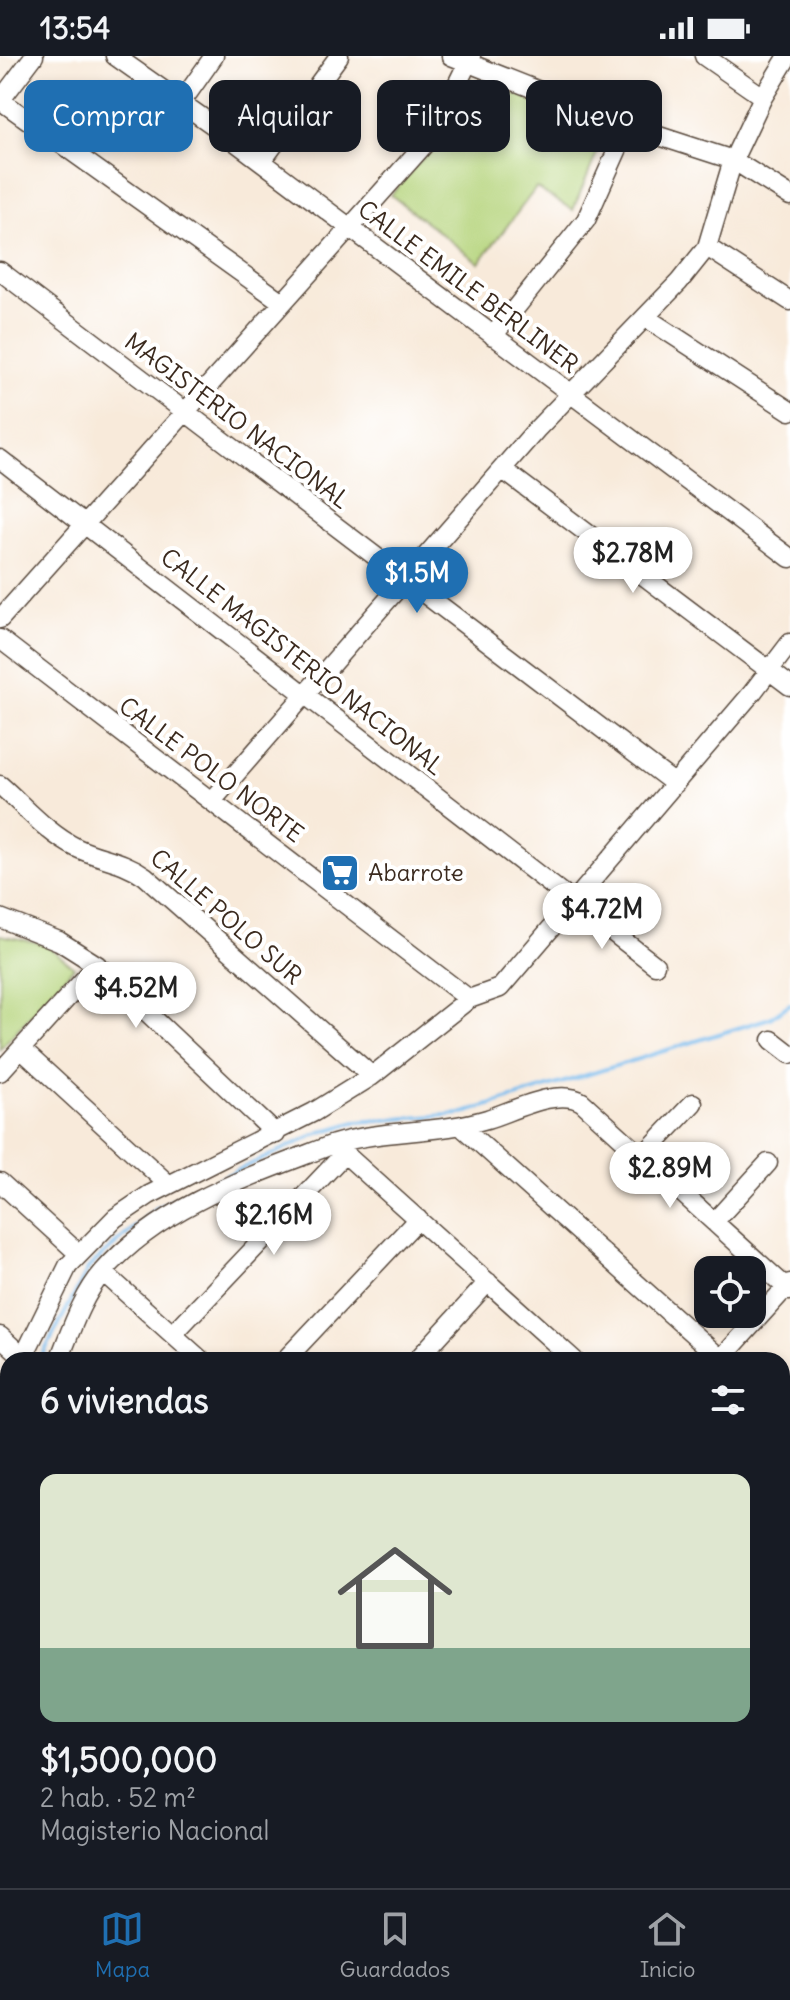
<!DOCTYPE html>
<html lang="es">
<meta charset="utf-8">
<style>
body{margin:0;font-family:Delius,sans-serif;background:#20242c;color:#f1f3f6;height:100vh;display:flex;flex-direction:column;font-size:30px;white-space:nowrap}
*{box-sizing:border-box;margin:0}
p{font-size:26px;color:#9ea1a6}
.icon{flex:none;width:44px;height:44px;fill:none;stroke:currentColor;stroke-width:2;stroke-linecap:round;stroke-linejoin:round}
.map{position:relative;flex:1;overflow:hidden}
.details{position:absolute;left:0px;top:1296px;width:790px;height:536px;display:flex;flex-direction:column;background:#171b24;border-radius:24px 24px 0 0;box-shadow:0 4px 12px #0003}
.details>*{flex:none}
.guide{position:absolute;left:24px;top:24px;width:742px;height:72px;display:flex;gap:16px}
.controls{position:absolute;left:694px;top:1200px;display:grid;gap:16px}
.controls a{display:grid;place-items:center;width:72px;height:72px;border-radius:16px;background:#171b24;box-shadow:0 4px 12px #0003;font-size:40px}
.price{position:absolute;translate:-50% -68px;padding:0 18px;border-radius:28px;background:#fff;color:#222;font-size:26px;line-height:52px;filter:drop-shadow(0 2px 4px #0008)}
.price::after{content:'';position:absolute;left:50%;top:48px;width:24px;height:18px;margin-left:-12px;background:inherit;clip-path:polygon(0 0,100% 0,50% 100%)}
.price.on{background:#1f6fb2;color:#fff}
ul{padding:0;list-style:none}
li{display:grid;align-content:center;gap:16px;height:424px;padding:0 40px}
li+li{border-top:2px solid #363941}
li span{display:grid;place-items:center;height:248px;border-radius:16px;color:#555}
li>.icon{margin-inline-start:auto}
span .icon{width:144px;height:144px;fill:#fffc;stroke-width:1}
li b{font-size:34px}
h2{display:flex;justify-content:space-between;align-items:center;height:96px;padding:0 40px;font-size:34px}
.chip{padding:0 28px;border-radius:16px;background:#171b24;box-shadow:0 4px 12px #0003;font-size:28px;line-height:72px}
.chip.on{background:#1f6fb2;color:#fff}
.status{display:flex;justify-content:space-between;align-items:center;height:56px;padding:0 40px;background:#171b24;direction:ltr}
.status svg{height:22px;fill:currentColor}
.menu{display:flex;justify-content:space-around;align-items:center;height:112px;border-top:2px solid #363941;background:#171b24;font-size:22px;color:#9ea1a6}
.menu a{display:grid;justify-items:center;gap:4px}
.menu .on{color:#1f6fb2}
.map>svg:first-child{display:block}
.built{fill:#f6d2c5}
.green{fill:#b5d47b;stroke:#787f4c;stroke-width:2}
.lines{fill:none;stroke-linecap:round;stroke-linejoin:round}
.stream{stroke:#77bbed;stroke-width:4}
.minor-casing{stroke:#57473a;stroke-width:21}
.minor{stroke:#fff;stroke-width:18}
.labels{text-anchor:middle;stroke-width:8;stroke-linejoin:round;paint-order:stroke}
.street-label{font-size:24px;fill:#3b2a1e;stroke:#fff}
.poi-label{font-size:24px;fill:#3b2a1e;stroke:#fff;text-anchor:start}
</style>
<div class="status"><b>13:54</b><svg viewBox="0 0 49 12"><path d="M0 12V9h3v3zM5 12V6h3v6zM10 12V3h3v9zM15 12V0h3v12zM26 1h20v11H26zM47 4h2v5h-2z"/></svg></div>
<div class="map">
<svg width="790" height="1832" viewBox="0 0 790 1832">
<rect width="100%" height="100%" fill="#fff"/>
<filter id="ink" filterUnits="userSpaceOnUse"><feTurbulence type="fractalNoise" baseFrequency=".0125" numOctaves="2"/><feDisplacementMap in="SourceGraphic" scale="16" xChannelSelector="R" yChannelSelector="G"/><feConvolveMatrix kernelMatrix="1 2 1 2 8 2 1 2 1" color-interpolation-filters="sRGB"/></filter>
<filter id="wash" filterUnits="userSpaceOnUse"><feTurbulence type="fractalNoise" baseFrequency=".006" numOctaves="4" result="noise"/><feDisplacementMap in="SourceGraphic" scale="32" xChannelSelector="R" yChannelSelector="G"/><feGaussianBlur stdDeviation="1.8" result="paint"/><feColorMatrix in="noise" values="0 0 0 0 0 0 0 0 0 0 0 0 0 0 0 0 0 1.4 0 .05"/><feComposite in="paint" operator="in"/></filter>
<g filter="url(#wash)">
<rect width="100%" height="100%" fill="#f8eada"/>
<path class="built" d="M8,1629V1700L0,1692V1637Z
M0,1708L8,1715V1824H43L36,1832H0Z"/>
<path class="green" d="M470,22L608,71L573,154L536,132L479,207L391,139L446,74Z
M0,879L45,888L74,911L0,993Z"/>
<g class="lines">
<path class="stream" d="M40,1304L89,1211L158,1151L321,1076L356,1066L461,1058L770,962L790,948
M0,1365L8,1355"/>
</g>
</g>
<g filter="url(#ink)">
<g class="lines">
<g class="minor-casing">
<path id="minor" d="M115,0L217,72L790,502
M451,0L628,70L733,104L790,140
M704,0L763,41
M0,44L282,246
M0,45L34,0
M181,47L214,0
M262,105L339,0
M707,191L790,245
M0,215L675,728
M645,261L790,355
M493,280L586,164L628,70
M0,403L655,909
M502,413L790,630
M0,563L431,81L471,0
M0,583L469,943
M0,729C24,750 48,778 77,792C100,803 123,804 145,820L372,1020
M212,745L536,374L679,226L707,191L733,104L763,41L788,0
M0,862L59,885L97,909L276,1078
M772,984L790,998
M21,993L169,1129
M0,1016L97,909
M462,1071L721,1303
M334,1088L574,1304
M642,1101L693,1047
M0,1126L78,1197
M223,1134L267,1178
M714,1166L768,1107
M103,1216L201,1304
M173,1278L345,1097
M0,1280L23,1301
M22,1304L68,1210L115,1162L149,1139L314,1056L372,1020L469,943L500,932L752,637L790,587
M59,1304C71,1274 82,1240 103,1216C161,1149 254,1119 334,1088C384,1073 437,1078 487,1063C513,1055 558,1031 582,1046L790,1235
M285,1304L418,1163
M417,1304L488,1226
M720,1304L790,1227
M0,1338L8,1326
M0,1389L8,1382
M782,1393L790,1383
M0,1426L8,1433
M782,1433L790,1424
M0,1471L8,1478
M782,1485L790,1491
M782,1637L790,1645
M782,1792L790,1799
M402,1824L411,1832
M445,1824L454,1832
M600,1824L609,1832
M50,1832L57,1824
M196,1832L203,1824
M384,1832L391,1824
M422,1832L429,1824
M693,1832L700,1824"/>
</g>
<use href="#minor" class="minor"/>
</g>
</g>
<defs>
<g id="supermarket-square" transform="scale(2)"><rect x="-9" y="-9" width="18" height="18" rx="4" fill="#1f6fb2" stroke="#fff"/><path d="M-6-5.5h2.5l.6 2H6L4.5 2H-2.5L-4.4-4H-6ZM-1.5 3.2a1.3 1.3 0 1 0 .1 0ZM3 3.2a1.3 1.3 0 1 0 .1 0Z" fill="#fff"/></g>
</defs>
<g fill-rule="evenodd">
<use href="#supermarket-square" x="340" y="817"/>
</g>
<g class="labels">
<g class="street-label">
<text transform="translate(468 231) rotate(37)" y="8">CALLE EMILE BERLINER</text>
<text transform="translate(237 365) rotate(37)" y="8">MAGISTERIO NACIONAL</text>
<text transform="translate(302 606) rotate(38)" y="8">CALLE MAGISTERIO NACIONAL</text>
<text transform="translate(211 714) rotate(37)" y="8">CALLE POLO NORTE</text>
<text transform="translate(226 861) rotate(41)" y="8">CALLE POLO SUR</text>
</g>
<g class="poi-label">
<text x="368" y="825">Abarrote</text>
</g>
</g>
</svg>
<div class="controls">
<a><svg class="icon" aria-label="locate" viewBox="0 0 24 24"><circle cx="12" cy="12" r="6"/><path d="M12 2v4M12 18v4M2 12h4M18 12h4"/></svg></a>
</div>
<b class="price" style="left:633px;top:539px">$2.78M</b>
<b class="price on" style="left:417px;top:559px">$1.5M</b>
<b class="price" style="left:602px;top:895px">$4.72M</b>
<b class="price" style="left:136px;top:974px">$4.52M</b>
<b class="price" style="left:670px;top:1154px">$2.89M</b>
<b class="price" style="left:274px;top:1201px">$2.16M</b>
<div class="guide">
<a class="chip on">Comprar</a>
<a class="chip">Alquilar</a>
<a class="chip">Filtros</a>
<a class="chip">Nuevo</a>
</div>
<section class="details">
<h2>6 viviendas<svg class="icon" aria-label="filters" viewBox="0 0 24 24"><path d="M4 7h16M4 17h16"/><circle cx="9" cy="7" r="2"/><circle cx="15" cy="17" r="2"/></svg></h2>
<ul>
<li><span style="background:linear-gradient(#dfe7d0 70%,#7fa58c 0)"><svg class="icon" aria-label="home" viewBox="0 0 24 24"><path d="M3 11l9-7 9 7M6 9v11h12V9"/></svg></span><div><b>$1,500,000</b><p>2 hab. · 52 m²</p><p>Magisterio Nacional</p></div></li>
</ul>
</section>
</div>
<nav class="menu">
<a class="on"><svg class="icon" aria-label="map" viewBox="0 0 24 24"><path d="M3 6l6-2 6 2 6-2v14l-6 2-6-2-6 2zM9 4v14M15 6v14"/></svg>Mapa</a>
<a><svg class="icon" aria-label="saved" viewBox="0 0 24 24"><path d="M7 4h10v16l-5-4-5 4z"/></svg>Guardados</a>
<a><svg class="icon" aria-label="home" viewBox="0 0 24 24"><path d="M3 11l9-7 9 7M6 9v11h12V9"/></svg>Inicio</a>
</nav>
